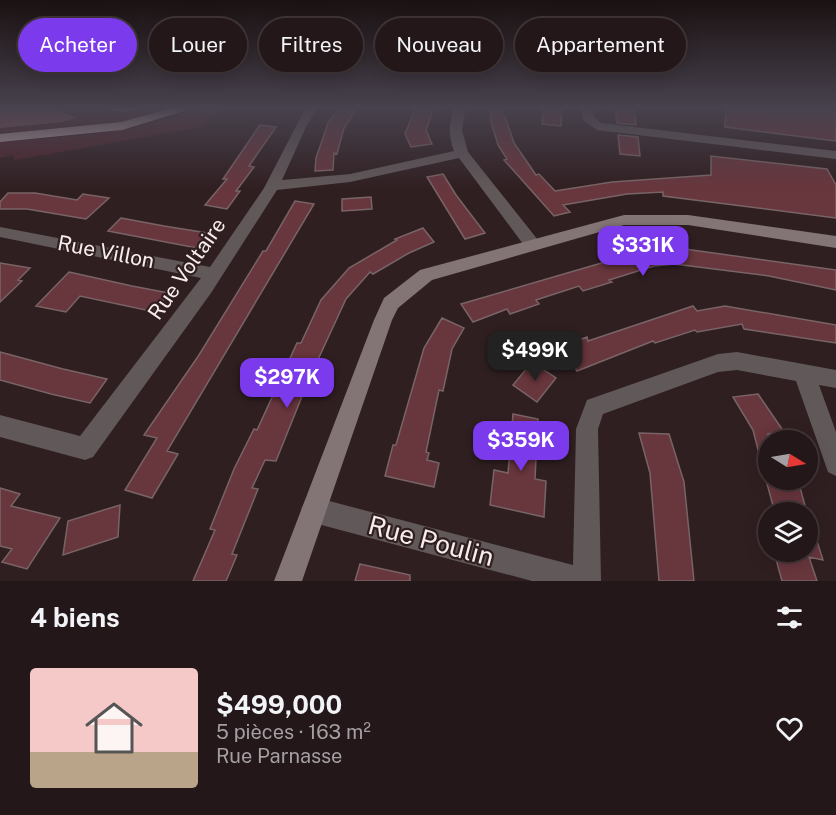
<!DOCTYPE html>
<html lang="fr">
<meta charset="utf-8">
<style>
body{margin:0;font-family:"Public Sans",sans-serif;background:#302426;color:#f1f3f6;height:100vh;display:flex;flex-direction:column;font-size:22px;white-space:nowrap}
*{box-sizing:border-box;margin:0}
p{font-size:20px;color:#a39fa2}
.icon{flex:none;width:33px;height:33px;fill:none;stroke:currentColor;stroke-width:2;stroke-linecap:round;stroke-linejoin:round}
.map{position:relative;height:581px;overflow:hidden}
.details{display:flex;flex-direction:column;background:#241719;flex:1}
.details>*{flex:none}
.top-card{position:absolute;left:18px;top:18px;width:801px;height:54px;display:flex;gap:12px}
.needle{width:39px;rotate:101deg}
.controls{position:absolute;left:758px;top:430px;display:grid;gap:12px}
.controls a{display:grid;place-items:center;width:60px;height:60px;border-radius:50%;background:#241719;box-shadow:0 3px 15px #0003,0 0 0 2px #413638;font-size:30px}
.price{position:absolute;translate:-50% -51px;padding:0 14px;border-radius:12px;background:#7c3aed;color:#fff;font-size:20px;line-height:39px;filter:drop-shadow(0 2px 3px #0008)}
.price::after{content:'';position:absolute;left:50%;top:36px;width:18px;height:14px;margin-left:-9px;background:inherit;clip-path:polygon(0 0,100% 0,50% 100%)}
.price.selected{background:#222;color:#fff}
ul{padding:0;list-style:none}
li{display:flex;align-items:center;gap:18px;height:150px;padding:0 30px}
li span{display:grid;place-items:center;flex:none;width:168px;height:120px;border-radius:6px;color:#555}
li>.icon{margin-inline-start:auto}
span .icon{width:72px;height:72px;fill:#fffc;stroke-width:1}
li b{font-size:26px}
h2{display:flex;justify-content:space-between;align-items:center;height:72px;padding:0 30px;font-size:26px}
.chip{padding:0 21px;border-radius:27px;background:#241719;box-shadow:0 3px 15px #0003,0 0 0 2px #413638;font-size:21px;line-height:54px}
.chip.selected{background:#7c3aed;color:#fff}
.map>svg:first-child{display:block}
.green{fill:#4b2329}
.water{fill:#845056}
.building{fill:#68363d;stroke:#786466;stroke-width:1.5}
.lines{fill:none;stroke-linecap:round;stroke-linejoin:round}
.street{fill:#615859;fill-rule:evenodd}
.secondary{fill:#837576;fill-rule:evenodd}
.highway{fill:#b59fa1;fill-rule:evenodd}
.labels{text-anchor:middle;stroke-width:4.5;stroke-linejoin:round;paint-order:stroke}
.street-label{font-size:21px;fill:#f8ecec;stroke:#301f21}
.near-street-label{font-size:26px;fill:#f8ecec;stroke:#301f21}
</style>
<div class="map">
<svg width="836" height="581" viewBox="0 0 836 581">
<rect width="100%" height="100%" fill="#301f21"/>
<path class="green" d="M0,107H82L117,112L182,107L120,122L0,135Z
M199,107H225L202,127L15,160L13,155L0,158V142C67,136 137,135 199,107Z"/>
<path class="water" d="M0,107H50L76,118L63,122L0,128Z"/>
<path class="building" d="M492,107H498L506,119L514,143L536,175L539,174L555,191L612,182L711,175V156L827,169L836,185V218L663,196V192L627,194L563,205L570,212L554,216L504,160L507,159L498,145L490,118Z
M543,107H562L561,126L542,124Z
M726,107H836V141L725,127Z
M340,108L356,110L344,128L337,154L334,153L333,170L315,171L316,158L328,123Z
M615,108L634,110L636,125L617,123Z
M415,109L433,110L426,130L432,144L411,147L405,134Z
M260,125L276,127L249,166L254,167L236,191H240L227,209L205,205L227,179H223Z
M618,135L638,137L640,156L620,154Z
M443,174L456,195L485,233L465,239L427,177Z
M8,193H35L77,200L83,194L109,198L86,219L27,209H0V202Z
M371,197L372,209L342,211V199Z
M295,201L314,204L167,451L178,454L152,498L125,490L157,438L144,435L199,355L263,251H266Z
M121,218L164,226L214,234L202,249L108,231Z
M423,228L434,242L409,253L373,274L370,272L346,299L309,379L276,461L265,460L252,488L258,489L232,554L237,555L226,581H193L215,530L210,529L234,469L254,429L257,430L297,343H301L321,300L349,268L397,240L395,239Z
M663,246L836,270V290L769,276L674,264L654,266L609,280L612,282L583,291L579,286L536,300L539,304L510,314L507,309L473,322L461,304L605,262L604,260Z
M0,263L30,268L18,280L22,281L0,302Z
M69,272L132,286L169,293L155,312L80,296L66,312L36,306Z
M693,306L697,311L725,306L836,325V343L744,329L742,324L697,332L695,330L655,343L653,341L577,371L570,360L563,369L551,350L587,337L588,341Z
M442,318L464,328L452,349L443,391L439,390L426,452L429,453L427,460L439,463L434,487L385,476L393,445H396L424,348Z
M0,352L63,369L107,379L90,403L51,394L0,380Z
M532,362L556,378L537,402L513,385Z
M758,394L784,432L768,434V468L763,469L753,430L733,397Z
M513,414L538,419L535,479L546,481L544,517L490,505L494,470L508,473Z
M639,433L669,434L684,482L694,581H659L650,473Z
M766,480H798L807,513H775Z
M0,488L20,494L11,506L60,518L27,569L2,562L12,549L0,546Z
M120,505L118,537L63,555L68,521Z
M810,519L823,560L809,557L817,581H782L774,552H807V520Z
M360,564L410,575V581H355Z"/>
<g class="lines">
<path class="street" d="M306,107H318L306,127L282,180L350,174L454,151C448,135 449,123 454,107H466L462,130L468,152L538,240L540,244L538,248H526L459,158L350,182L277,190L211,293L93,457L85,460L0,437V415L80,436L201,278L0,237V227L210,267L264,188Z
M581,107H593V116L601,123L836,151V159L597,130L583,120Z
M737,352L836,370V388L819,385L836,432V476L828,472L796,381L737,370L718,372L603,414L598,429L601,581H532L314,523L305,519L301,510L305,501L314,497L573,565L576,429L587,400L718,354Z"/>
<path class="secondary" d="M624,215H688L836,236V248L688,225H624L432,280L398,308L392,320L302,581H274L374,320L384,298L420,270Z"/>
<path class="highway" d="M103,107H141C132,113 112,113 103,107Z
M176,107H197L122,130L0,142V134L121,122Z"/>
</g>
<linearGradient id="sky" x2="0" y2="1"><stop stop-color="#1a1112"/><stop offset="0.57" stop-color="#48424e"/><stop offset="1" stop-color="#48424e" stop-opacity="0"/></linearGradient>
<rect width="836" height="189" fill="url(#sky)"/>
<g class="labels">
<g class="street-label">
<text transform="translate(106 252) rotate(11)" y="7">Rue Villon</text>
<text transform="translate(187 269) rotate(-55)" y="7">Rue Voltaire</text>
</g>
<g class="near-street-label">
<text transform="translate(431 541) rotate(15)" y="9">Rue Poulin</text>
</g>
</g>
</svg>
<div class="controls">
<a><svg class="needle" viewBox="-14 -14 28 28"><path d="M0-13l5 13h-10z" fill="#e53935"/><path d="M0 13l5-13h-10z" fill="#a39fa2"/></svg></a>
<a><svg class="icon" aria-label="layers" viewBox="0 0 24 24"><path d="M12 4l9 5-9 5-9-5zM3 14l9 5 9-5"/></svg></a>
</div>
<b class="price" style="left:643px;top:277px">$331K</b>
<b class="price selected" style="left:535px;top:382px">$499K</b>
<b class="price" style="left:287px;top:409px">$297K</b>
<b class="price" style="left:521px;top:472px">$359K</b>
<div class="top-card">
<a class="chip selected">Acheter</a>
<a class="chip">Louer</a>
<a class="chip">Filtres</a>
<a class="chip">Nouveau</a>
<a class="chip">Appartement</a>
</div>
</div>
<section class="details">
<h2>4 biens<svg class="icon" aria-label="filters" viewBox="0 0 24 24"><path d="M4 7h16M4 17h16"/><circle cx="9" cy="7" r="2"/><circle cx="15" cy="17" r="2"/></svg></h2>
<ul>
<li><span style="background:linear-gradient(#f6c9c9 70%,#b9a48a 0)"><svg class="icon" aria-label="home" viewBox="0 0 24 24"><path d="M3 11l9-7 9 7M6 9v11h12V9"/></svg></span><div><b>$499,000</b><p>5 pièces · 163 m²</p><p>Rue Parnasse</p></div><svg class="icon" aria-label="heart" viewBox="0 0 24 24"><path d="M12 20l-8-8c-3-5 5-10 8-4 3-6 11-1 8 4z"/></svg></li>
</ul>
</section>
